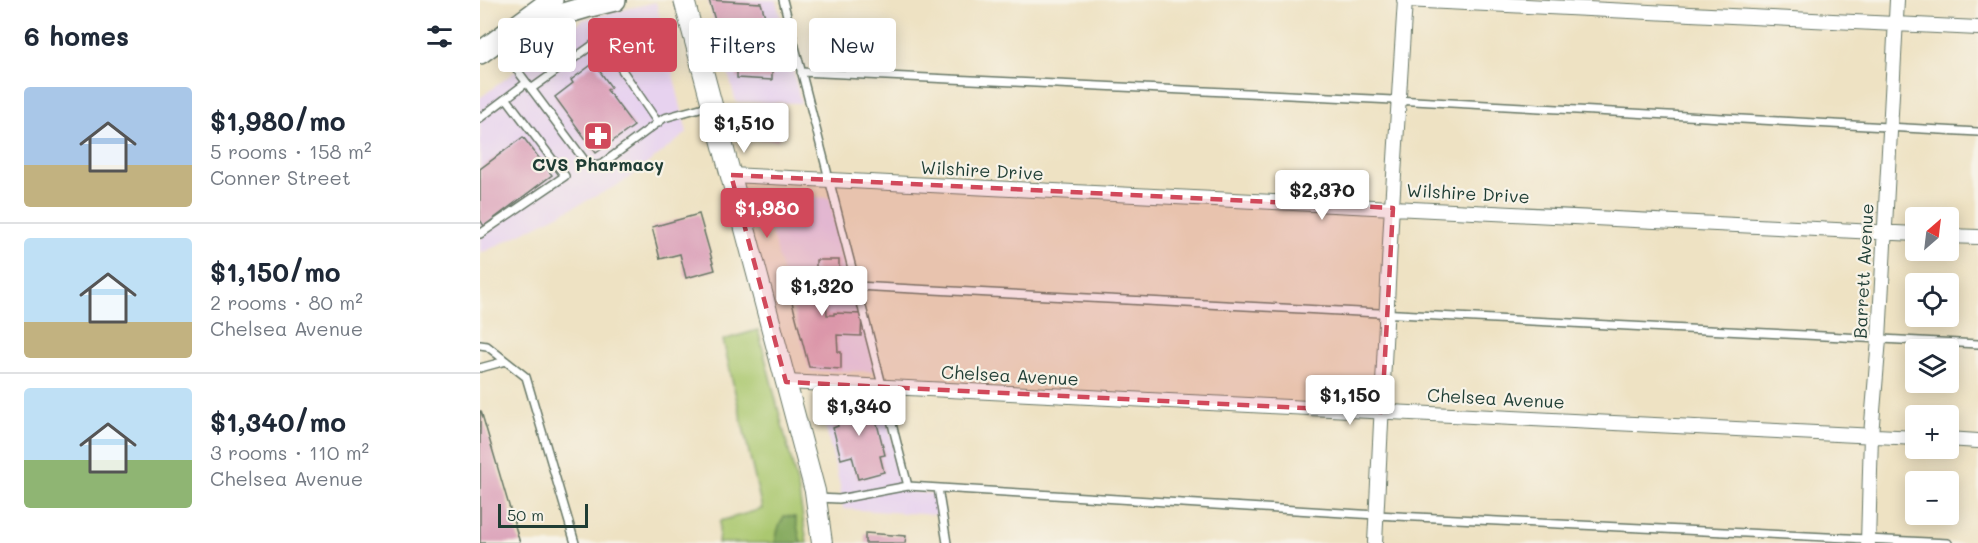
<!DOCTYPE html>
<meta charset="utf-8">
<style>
body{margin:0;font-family:Mali,sans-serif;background:#f2f2f3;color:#1f2937;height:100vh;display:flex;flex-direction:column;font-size:22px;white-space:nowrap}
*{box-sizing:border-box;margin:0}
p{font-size:20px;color:#747a83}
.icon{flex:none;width:33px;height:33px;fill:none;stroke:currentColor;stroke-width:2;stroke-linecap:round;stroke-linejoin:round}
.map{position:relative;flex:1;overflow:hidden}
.drawer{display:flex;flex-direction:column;background:#fff;width:480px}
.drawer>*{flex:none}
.guide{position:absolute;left:18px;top:18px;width:570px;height:54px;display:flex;gap:12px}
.needle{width:39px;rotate:28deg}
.tools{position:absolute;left:1425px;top:207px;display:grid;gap:12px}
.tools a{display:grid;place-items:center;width:54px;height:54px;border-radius:6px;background:#fff;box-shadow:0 3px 15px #0003;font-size:30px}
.scale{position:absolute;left:18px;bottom:15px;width:90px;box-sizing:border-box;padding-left:6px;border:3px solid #1f3d34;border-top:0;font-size:16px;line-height:21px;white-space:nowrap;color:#1f3d34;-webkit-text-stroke:4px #f7f3e8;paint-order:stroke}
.price{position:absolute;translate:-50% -51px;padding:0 14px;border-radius:6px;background:#fff;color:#222;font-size:20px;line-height:39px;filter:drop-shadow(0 2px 3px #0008)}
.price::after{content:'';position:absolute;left:50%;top:36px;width:18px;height:14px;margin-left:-9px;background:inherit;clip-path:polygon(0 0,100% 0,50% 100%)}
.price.on{background:#d1495b;color:#fff}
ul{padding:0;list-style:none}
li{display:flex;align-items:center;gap:18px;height:150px;padding:0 24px}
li+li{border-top:2px solid #e0e1e3}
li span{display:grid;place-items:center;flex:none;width:168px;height:120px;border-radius:6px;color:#555}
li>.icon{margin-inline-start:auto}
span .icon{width:72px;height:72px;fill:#fffc;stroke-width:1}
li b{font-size:26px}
h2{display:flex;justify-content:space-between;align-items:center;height:72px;padding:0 24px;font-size:26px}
.pill{padding:0 21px;border-radius:6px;background:#fff;box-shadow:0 3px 15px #0003;font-size:21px;line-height:54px}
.pill.on{background:#d1495b;color:#fff}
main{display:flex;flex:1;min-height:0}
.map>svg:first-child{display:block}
.built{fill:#e7d2ef}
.green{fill:#abc86f;stroke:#658252;stroke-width:1.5}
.forest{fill:#88ac62;stroke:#54744b;stroke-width:1.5}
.building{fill:#dca3ba}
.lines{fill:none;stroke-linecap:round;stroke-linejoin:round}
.lane-casing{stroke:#677766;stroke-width:10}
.street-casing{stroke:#677766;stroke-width:16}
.secondary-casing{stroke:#677766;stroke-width:22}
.primary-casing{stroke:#677766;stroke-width:24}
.lane{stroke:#fff;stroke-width:7}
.street{stroke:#fff;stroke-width:14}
.secondary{stroke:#fff;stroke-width:20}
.primary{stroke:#fff;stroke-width:21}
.marked{fill:#d1495b;fill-opacity:0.2;stroke:#d1495b;stroke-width:4.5;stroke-dasharray:12 8;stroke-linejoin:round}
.labels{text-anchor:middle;stroke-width:4.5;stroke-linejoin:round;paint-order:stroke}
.poi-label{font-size:18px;font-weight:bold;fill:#1f3d34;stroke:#f7f3e8}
.street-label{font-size:18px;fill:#1f3d34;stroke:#f7f3e8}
</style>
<main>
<section class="drawer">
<h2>6 homes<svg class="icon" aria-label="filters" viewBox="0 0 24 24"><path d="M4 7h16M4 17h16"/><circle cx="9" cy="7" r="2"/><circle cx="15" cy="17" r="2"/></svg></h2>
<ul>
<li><span style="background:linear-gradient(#a9c7e8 65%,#c2b280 0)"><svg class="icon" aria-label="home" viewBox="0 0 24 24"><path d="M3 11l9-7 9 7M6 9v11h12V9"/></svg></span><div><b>$1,980/mo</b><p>5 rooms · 158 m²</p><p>Conner Street</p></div></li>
<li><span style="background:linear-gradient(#bfe0f5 70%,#c2b280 0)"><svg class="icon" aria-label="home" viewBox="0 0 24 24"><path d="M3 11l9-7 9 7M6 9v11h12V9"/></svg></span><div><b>$1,150/mo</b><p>2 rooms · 80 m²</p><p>Chelsea Avenue</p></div></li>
<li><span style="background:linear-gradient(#bfe0f5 60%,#8fb573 0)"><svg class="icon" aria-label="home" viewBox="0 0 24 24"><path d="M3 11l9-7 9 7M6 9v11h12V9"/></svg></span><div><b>$1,340/mo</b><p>3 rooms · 110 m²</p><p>Chelsea Avenue</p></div></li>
</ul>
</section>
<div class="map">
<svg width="1498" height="543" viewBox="0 0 1498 543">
<rect width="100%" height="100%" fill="#f7f3e8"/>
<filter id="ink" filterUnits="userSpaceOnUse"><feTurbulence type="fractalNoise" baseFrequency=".0167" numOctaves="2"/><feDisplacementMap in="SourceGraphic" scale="12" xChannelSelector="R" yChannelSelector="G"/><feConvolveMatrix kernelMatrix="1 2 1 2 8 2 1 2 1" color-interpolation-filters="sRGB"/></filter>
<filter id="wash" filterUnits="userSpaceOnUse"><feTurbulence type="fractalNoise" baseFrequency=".008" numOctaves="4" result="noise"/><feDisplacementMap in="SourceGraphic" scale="24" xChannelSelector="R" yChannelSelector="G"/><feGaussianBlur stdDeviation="1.35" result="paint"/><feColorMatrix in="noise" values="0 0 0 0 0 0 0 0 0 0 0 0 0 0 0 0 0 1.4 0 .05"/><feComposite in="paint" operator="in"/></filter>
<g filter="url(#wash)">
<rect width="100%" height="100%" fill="#eee2c3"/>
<path class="built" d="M228,0H296L321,103L256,102Z
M176,2L207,133L142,183L6,251L0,252V98L104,19Z
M281,195L350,198L360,256L385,317L394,371H330Z
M339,400L403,404L426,491L455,494L458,515L363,509L360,486Z"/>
<path class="green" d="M278,330L318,487L327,543H238L240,521L282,509L243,340Z"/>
<path class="forest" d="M304,516L315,517L321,543H295L298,529Z"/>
<g id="blocks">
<path class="building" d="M229,0L281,3L293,43L241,41Z
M257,61L292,62V80L257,78Z
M114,63L131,87L127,90L154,126L116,153L75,97L93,83L91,80Z
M280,110L299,111L298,140L278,139Z
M43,137L72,175L4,226L0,220V169Z
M219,214L235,270L206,278L200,254L180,259L172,227Z
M336,260H359V286H351V301H346L347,315H354V313L382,314L381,336L357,335L358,352H361V369L329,367L307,283L336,284Z
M351,402L392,404L405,455L400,456L404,472L378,479L372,456L361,459L353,428L358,426Z
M0,411H1L40,543H0Z
M385,533L426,536L425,543H385Z"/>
</g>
</g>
<g filter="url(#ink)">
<use href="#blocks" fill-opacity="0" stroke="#677766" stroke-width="1.5"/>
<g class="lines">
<g class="lane-casing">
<path id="lane" d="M303,0L428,486
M17,43L105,161L115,166L122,164L184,118L231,105
M321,72L934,101L1498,132
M51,89L121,39L178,123
M0,118L46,83
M0,234L85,176L27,99
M376,286L1498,344
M0,345L7,346L46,377L95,543
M0,368L26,361
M458,488L467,543
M338,498L359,499L428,486L896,515L1468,543"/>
</g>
<g class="street-casing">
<path id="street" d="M924,0L1498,28
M251,175L1436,234
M1468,236L1498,237
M306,382L1436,438
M1468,439L1498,441
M895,543L911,223L925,0
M1388,543L1391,435L1399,339L1417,0"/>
</g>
<g class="secondary-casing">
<path id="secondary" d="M204,0L335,491L342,543"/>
</g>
<g class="primary-casing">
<path id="primary" d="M32,29L110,6L135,0
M0,53L72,0"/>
</g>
<use href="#lane" class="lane"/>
<use href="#street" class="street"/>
<use href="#secondary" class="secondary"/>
<use href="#primary" class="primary"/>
</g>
</g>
<path class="marked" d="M251,175L913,208L902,412L306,382Z"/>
<defs>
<g id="pharmacy-square" transform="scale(1.5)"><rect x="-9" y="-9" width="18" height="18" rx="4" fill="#d1495b" stroke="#f7f3e8"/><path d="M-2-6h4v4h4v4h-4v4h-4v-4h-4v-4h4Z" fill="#fff"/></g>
</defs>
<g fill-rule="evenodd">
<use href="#pharmacy-square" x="118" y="136"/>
</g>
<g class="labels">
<g class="poi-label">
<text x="118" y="171">CVS Pharmacy</text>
</g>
<g class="street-label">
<text transform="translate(502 171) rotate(3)" y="6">Wilshire Drive</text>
<text transform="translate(988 194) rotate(3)" y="6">Wilshire Drive</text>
<text transform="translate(1384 271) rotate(-87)" y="6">Barrett Avenue</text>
<text transform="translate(530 376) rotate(3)" y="6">Chelsea Avenue</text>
<text transform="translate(1016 399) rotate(3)" y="6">Chelsea Avenue</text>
</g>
</g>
</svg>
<div class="tools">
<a><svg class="needle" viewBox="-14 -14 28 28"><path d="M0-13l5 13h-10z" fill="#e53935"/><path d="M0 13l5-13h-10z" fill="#747a83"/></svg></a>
<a><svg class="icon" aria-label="locate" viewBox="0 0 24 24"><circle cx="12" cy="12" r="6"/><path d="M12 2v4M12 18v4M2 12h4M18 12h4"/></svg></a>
<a><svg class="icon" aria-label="layers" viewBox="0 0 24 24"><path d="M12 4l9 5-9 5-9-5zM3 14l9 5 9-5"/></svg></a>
<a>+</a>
<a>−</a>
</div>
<div class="scale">50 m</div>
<b class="price" style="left:264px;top:154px">$1,510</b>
<b class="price" style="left:842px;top:221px">$2,370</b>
<b class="price on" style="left:287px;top:239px">$1,980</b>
<b class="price" style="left:342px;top:317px">$1,320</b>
<b class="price" style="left:870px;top:426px">$1,150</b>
<b class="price" style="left:379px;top:437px">$1,340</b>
<div class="guide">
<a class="pill">Buy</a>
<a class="pill on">Rent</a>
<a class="pill">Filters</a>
<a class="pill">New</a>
</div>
</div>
</main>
